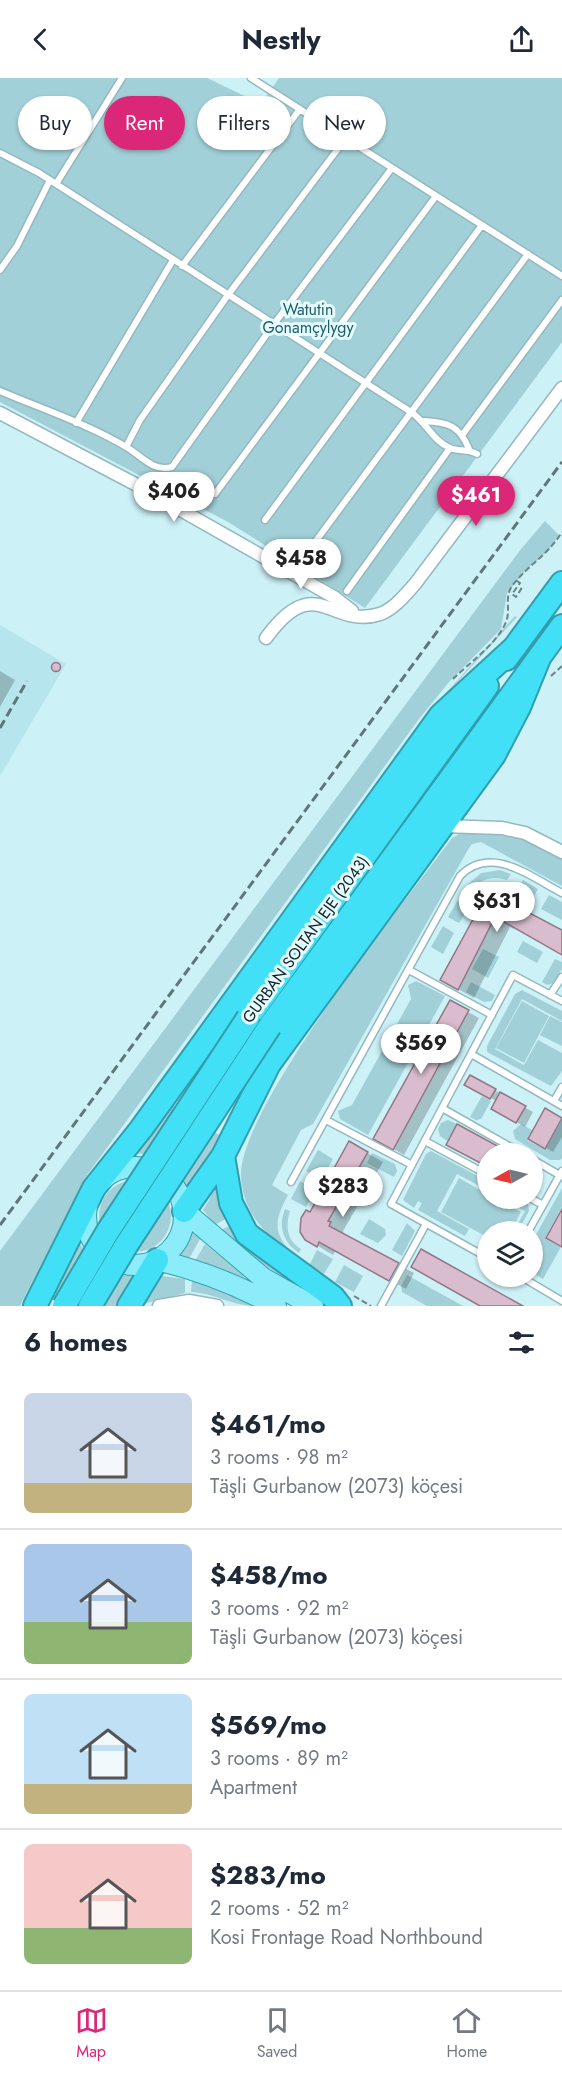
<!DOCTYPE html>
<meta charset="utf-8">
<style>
body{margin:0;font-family:Jost,sans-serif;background:#f2f2f3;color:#1f2937;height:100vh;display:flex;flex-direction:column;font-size:22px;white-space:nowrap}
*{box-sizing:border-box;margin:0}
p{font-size:20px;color:#747a83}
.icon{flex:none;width:33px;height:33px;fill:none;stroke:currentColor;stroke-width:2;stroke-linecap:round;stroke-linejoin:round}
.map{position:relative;height:1228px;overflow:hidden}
.details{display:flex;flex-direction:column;background:#fff;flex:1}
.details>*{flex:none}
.banner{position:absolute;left:18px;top:18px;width:526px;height:54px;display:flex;gap:12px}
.needle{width:39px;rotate:262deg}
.controls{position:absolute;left:477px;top:1065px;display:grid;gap:12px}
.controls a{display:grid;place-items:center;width:66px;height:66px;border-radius:50%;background:#fff;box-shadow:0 2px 4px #0004;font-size:30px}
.price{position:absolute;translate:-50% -51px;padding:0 14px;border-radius:21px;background:#fff;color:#222;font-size:20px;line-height:39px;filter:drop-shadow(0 2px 3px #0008)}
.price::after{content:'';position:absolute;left:50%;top:36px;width:18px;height:14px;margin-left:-9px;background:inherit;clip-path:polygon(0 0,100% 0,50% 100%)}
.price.selected{background:#db2777;color:#fff}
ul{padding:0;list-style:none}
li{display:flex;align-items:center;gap:18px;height:150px;padding:0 24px}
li+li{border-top:2px solid #e0e1e3}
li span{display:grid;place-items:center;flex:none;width:168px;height:120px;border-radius:9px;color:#555}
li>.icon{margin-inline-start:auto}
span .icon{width:72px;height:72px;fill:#fffc;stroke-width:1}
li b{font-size:26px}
h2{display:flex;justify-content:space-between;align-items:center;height:72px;padding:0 24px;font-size:26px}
.tag{padding:0 21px;border-radius:27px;background:#fff;box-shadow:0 2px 4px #0004;font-size:21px;line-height:54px}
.tag.selected{background:#db2777;color:#fff}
header{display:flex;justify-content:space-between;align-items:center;height:78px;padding:0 24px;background:#fff;font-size:27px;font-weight:700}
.tabs{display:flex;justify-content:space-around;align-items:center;height:84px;border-top:2px solid #e0e1e3;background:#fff;font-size:16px;color:#747a83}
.tabs a{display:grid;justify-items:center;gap:3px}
.tabs .selected{color:#db2777}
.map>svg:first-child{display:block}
.built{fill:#b7e5ed}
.green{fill:#a2d0d8}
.shadow{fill:#0003}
.building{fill:#d9bccd;stroke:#917786;stroke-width:1.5}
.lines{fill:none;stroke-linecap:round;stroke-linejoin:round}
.lane-casing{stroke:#94b8be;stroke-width:9}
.street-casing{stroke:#94b8be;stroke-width:15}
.primary-casing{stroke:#329ead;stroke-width:22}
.highway-casing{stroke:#329ead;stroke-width:26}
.path{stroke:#6b8488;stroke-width:2;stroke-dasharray:6 3;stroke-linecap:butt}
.lane{stroke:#fff;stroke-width:6}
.street{stroke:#fff;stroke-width:12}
.primary{stroke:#8decfa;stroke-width:20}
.highway{stroke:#41e0f6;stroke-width:22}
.rail{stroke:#5e7679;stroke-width:3;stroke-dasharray:9 4.5;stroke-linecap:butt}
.highway-bridge-casing{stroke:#329ead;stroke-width:26;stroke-linecap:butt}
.highway-bridge{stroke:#41e0f6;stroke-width:22}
.labels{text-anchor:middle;stroke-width:6;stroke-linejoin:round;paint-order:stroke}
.park-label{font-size:16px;fill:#1e5e67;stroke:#e5fbfe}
.street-label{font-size:16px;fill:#152325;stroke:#e5fbfe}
</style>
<header><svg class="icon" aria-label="back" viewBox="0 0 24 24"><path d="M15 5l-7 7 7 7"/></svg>Nestly<svg class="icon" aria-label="share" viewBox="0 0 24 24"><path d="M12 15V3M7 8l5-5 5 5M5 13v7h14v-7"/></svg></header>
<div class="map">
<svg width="562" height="1228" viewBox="0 0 562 1228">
<rect width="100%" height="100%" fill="#ccf1f7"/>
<path class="built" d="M0,547L66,586L0,698Z"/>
<path class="green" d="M0,0H207L261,26L279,0H562V264L365,530L228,444L0,324Z
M545,443L559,457L549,472L526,492L507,515L501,551L449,604L419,641L85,1100L20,1228H0V1173L521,471Z
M515,538L517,539L437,626L160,1009L158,1007L421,643Z
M468,751H510L562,779V808L481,764L472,766L469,770L313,1046L301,1052L272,1107L288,1117C273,1145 273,1155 295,1179C267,1157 244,1138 241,1100C236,1033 407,821 452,760Z
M500,792L511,796L507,802C492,797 479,801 470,814L464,810L481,795Z
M523,802L538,811L530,825L515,816Z
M549,817L562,824V842L541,831Z
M458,822L469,829L459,845L448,839Z
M443,848L454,855L443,876L431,869Z
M523,863L543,874L537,885L517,874Z
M483,871L499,879L488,900L472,891Z
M555,881L562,884V891L554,905L547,907L542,904Z
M416,903L445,918L368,1057L340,1041L338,1033L352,1027L411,921L408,907Z
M471,904L495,917L492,923L484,924L466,914Z
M522,912L562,933V943L522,921L495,971L524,987L538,962L562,975V993L551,1008L487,974V968L515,916Z
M522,923L549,938L524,985L496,970Z
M550,938L562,944V968L540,957Z
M482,1018L491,1023L481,1041L476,1042L470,1039Z
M169,1025L222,1059L191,1117C180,1092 158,1072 129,1076Z
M448,1042L457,1046L447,1063L440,1058L438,1051L441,1045Z
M562,1042V1080L560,1082H550L515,1061L513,1053L521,1046L532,1052L527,1062L545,1072Z
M318,1072L333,1081L321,1102L306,1093Z
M431,1073L487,1103V1112L457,1096L437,1133L469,1151L465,1158L418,1132L422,1125L418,1123L414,1130L403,1122L426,1076Z
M372,1075L395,1086L397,1093L394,1099L367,1085Z
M358,1095L374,1104L364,1124L347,1115Z
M459,1100L487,1116L488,1120L496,1121L521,1134L511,1153L488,1154L487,1159L441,1134Z
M99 1138a36 36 0 1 1 72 0a36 36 0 1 1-72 0Z
M300,1103L315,1112L306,1129L291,1121Z
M217,1108L227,1140L215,1147L203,1132Z
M562,1110V1129L545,1160L561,1169L543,1201L533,1195V1162Z
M503,1121H520L528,1126L529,1133L518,1153H514L525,1133Z
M285,1131L290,1133C285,1149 287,1162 301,1171L299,1175C283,1164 278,1149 285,1131Z
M369,1141L385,1151L386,1157L378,1165L360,1156Z
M407,1145L415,1153L402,1178L392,1172Z
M231,1147L327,1228L270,1191L219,1153Z
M193,1153L200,1161L189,1181L178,1178L189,1155Z
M78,1162C92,1190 111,1200 142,1197L120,1228H66L51,1218Z
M205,1166L243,1197L244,1200L195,1183Z
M317,1172L333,1181L324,1196L309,1188Z
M344,1187L363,1198L354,1214L335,1204Z
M407,1197L463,1228H427L402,1214L401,1208Z
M162,1198L185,1201V1215L143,1226Z
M192,1202L255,1228C233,1228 214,1215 191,1214Z"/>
<path class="shadow" d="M55,587L61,590L60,593L53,590Z
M0,593L15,602L0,629Z
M502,815L525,828L523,833L562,854V875L515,848L514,851L510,849L474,920L442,902Z
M450,924L479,940L404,1077L375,1060Z
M471,999L533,1034L525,1049L493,1030L496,1023L467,1006Z
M546,1032L562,1041V1059L553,1074L530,1061Z
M350,1065L383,1084L343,1153L344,1158L414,1195L406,1211L336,1172L333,1177L306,1161L311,1136Z
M532,1088L539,1092L532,1104Z"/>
<path class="building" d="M51.5 589a4.5 4.5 0 1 1 9 0a4.5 4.5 0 1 1-9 0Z
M497,812L510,818L507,823L562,852V877L499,841L498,843L494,841L458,912L440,902L478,832L473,829L478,821L487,813Z
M450,922L469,932L393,1072L373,1061Z
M470,997L496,1011L490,1021L464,1007Z
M500,1014L526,1028L516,1045L491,1031Z
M545,1030L562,1040L545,1071L528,1061Z
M457,1046L512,1076H488V1089L446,1067Z
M349,1063L368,1074L328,1143L331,1144L329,1148L399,1185L389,1203L319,1164L317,1169L305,1162L300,1154L301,1140L306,1132L310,1134Z
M562,1131V1169L546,1160Z
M421,1171L523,1228H480L411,1189Z"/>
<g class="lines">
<g class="lane-casing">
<path id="lane" d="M251,0L562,198
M0,75L39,95L411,334C426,344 433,363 450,370C459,374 467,370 477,376
M56,106L122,0
M182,188L300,31
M0,192L17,168L50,102
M0,313C42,331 88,346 128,370C142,379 154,394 172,389L274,246L392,90
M424,343C448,344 460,348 469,371
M76,345L173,182
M463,356L562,222
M126,369L140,342L228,217L346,60
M215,416L436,118
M265,442L482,147
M307,475L528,176
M347,513L450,370
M409,892L492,937
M550,917L562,899
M471,976L562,1028
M554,1023L562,1009
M442,1030L523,1076
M326,1042L412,1087
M425,1063L488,1097
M532,1081L561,1098
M291,1104L460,798C491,766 531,799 562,815
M530,1120L543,1127
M528,1154L562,1093
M488,1180L391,1126L513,897L562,923
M520,1198L562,1223
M381,1228L426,1146"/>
</g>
<g class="street-casing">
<path id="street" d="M0,335L135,406L334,519L352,533
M266,560C316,491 331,552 380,536C394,531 405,517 415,506L562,310
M443,748L502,750L525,755L562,774
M159,1228L189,1223L217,1228"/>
</g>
<g class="primary-casing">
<path id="primary" d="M86 1138a49 49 0 1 1 98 0a49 49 0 1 1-98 0Z
M184,1133L263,1200L313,1228
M157,1182C199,1192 238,1207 276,1228"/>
</g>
<g class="highway-casing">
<path id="highway" d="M506,581L562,505
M248,940L487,608
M270,948L562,548
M223,1078L231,1125L247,1156L333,1219L340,1228
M184,1133L223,1078L269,986L494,677L519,629L539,580
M35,1228L94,1110L141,1051L441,637L515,569
M129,1228L157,1182"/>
</g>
<path class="path" d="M517,503L520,505L512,516L516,519L523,508
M551,598L562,588
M453,601C470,584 497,566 506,544C511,532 504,520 512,508C527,488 548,477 562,454
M354,1218L371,1228"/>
<use href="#lane" class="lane"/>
<use href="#street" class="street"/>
<use href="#primary" class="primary"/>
<use href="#highway" class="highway"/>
<path class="rail" d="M0,650L27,603
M0,1147L562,384"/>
<g class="highway-bridge-casing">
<path id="highway-bridge" d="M64,1228L108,1153L248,940
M90,1228L127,1166L270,948"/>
</g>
<use href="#highway-bridge" class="highway-bridge"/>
</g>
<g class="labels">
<g class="park-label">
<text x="308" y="237">Watutin<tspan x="308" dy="18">Gonamçylygy</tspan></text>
</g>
<g class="street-label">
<text transform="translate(305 861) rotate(-54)" y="6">GURBAN SOLTAN EJE (2043)</text>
</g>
</g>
</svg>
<div class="controls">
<a><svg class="needle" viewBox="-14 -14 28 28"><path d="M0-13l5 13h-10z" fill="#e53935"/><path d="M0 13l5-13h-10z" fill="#747a83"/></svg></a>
<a><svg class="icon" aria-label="layers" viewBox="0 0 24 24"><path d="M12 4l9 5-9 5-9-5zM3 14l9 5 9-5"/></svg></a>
</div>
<b class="price" style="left:174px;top:445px">$406</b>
<b class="price selected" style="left:476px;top:449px">$461</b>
<b class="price" style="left:301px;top:512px">$458</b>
<b class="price" style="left:497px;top:855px">$631</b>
<b class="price" style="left:421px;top:997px">$569</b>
<b class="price" style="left:343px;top:1140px">$283</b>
<div class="banner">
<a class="tag">Buy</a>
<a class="tag selected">Rent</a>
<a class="tag">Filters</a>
<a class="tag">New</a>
</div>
</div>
<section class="details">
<h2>6 homes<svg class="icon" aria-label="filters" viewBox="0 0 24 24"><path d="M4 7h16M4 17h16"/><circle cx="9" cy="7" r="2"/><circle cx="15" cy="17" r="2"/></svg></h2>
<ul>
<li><span style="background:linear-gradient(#c9d6e8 75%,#c2b280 0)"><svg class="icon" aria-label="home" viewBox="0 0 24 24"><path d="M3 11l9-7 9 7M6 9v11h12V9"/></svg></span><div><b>$461/mo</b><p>3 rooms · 98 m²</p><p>Täşli Gurbanow (2073) köçesi</p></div></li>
<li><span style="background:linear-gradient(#a9c7e8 65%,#8fb573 0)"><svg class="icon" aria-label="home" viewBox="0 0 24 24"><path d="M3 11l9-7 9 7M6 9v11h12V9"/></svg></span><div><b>$458/mo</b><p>3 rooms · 92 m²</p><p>Täşli Gurbanow (2073) köçesi</p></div></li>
<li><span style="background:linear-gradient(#bfe0f5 75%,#c2b280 0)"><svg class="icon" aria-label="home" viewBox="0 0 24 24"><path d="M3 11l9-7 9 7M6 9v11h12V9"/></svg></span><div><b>$569/mo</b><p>3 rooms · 89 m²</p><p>Apartment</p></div></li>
<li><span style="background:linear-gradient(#f6c9c9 70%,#8fb573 0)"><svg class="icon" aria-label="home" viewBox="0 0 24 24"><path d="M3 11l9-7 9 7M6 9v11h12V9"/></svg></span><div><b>$283/mo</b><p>2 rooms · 52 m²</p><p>Kosi Frontage Road Northbound</p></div></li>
</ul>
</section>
<nav class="tabs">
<a class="selected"><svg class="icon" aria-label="map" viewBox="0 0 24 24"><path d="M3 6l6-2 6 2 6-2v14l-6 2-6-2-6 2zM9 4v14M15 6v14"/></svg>Map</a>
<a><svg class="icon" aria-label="saved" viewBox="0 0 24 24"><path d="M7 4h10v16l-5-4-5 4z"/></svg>Saved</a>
<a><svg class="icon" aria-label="home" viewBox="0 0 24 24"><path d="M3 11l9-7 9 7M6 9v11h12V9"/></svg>Home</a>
</nav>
